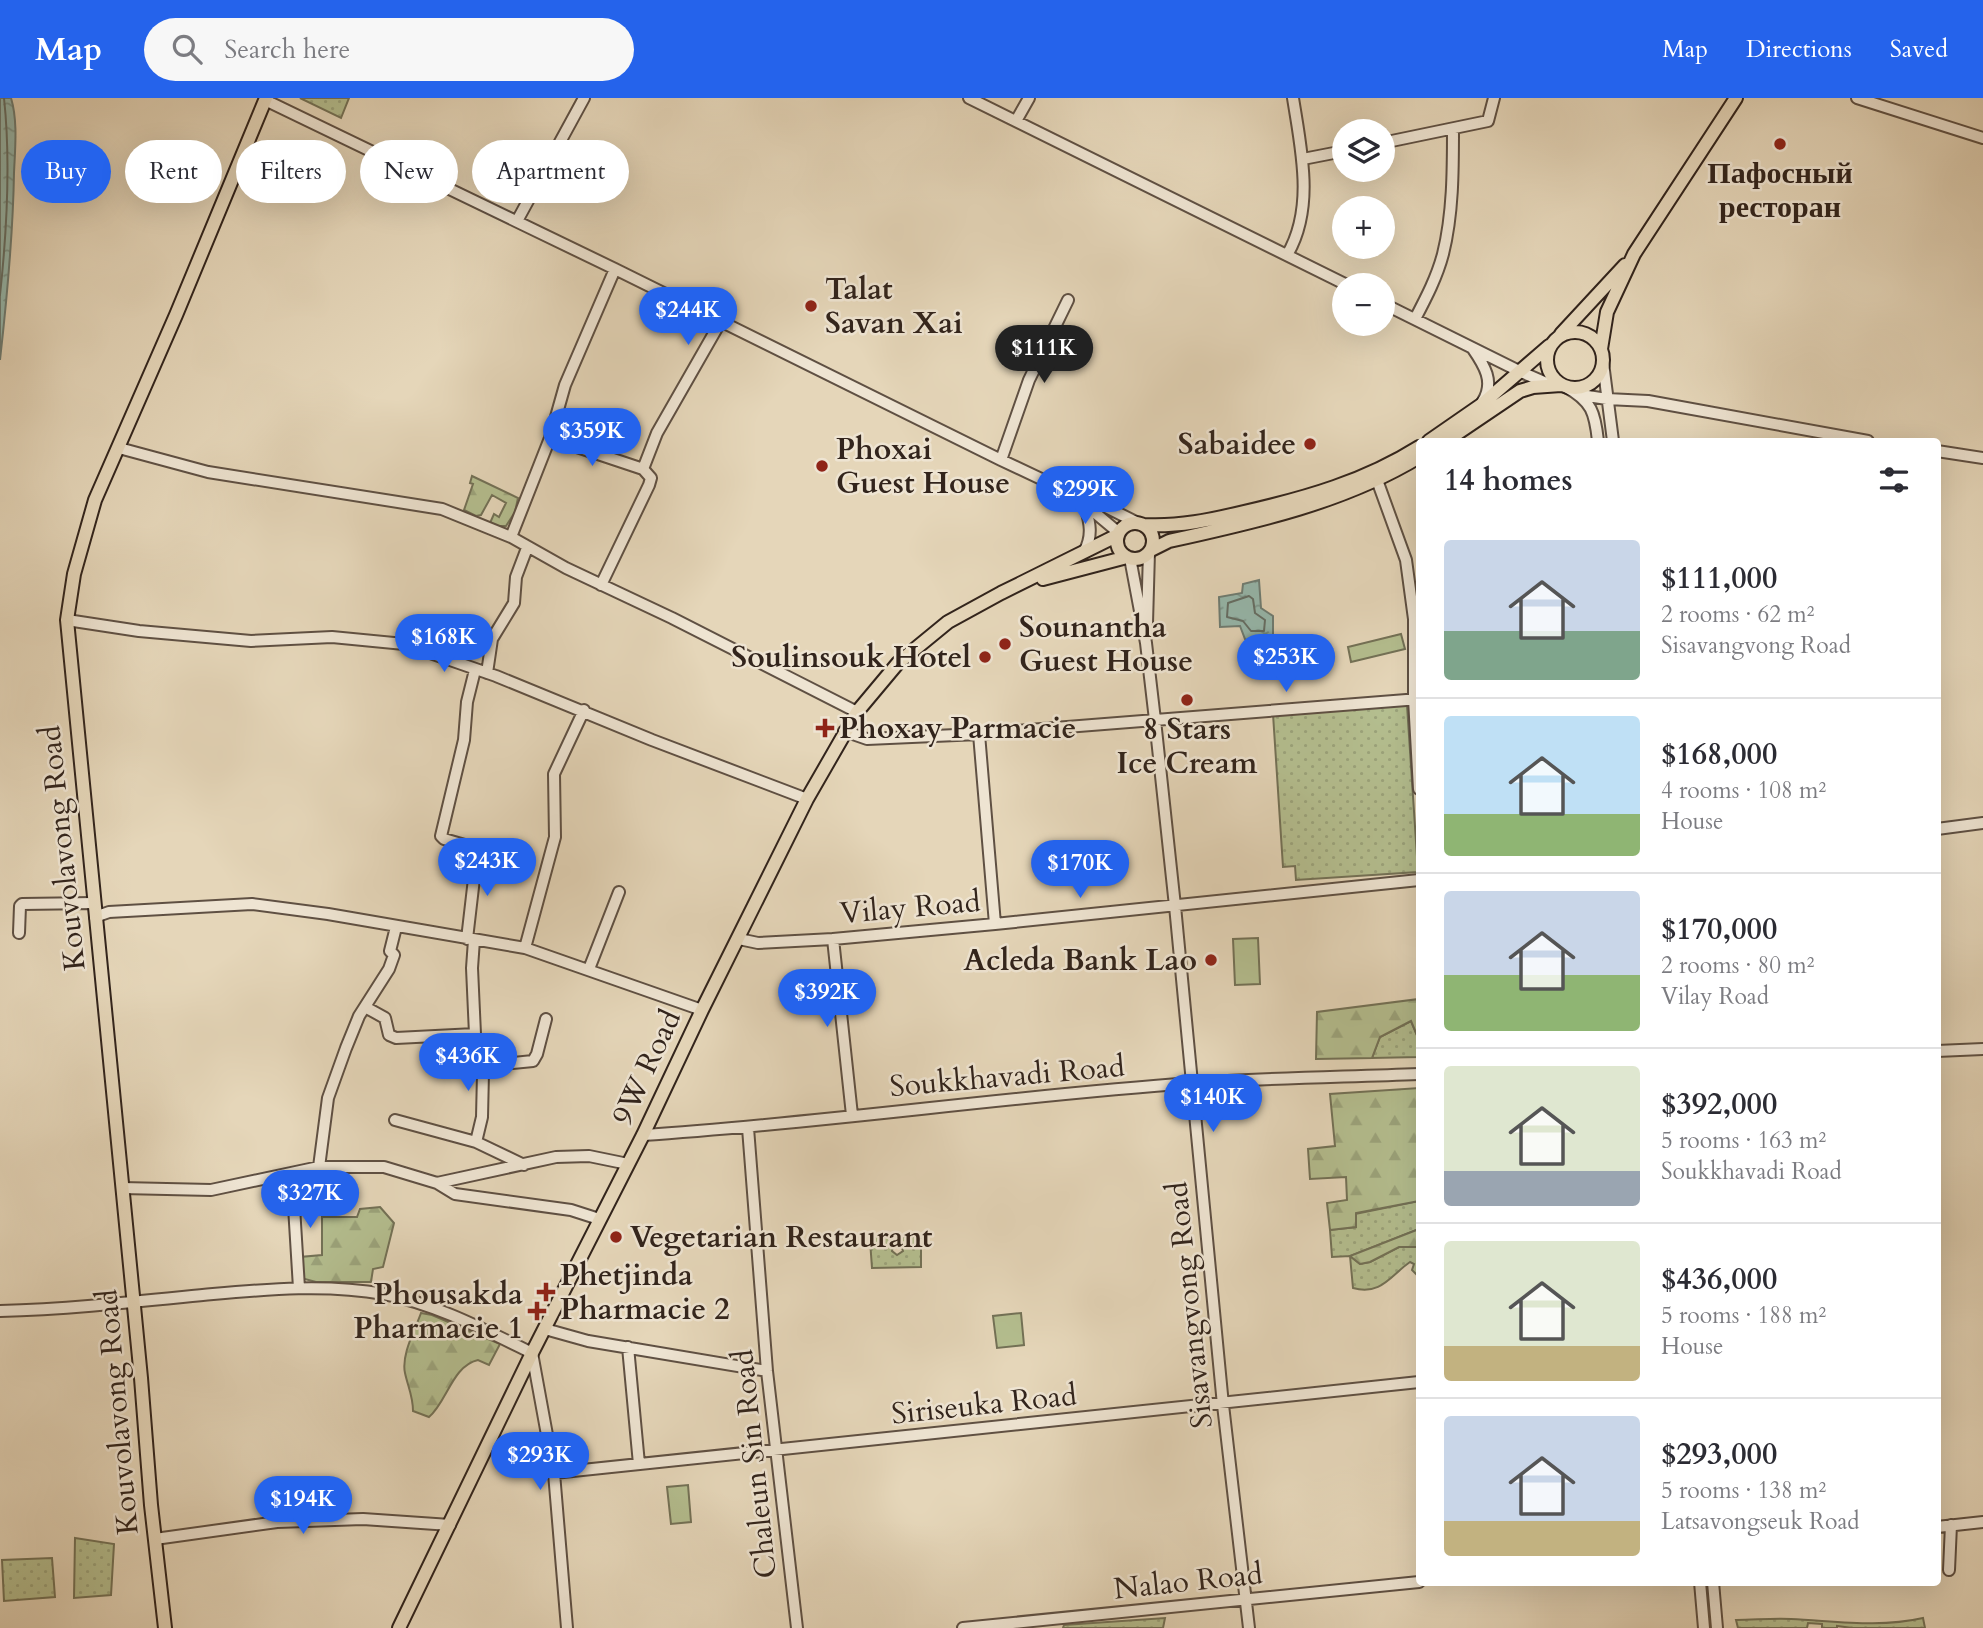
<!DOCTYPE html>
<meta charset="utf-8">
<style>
body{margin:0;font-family:Cardo,serif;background:#f7f7f7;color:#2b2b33;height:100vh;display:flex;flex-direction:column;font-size:26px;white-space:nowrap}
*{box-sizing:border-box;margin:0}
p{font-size:23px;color:#7c7c81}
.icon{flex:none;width:38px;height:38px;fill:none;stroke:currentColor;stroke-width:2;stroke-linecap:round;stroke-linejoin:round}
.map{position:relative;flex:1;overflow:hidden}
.sheet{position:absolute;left:1416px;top:340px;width:525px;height:1148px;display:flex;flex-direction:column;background:#fff;border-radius:7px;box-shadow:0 7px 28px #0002}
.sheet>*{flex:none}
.hud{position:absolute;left:21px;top:42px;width:665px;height:63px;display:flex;gap:14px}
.tools{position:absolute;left:1332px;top:21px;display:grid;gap:14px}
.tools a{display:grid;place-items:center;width:63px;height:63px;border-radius:50%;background:#fff;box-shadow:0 7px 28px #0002;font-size:35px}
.price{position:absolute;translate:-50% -60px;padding:0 16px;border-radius:24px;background:#2563eb;color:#fff;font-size:23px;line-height:46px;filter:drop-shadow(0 2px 4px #0008)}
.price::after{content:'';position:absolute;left:50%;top:42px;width:21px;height:16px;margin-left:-10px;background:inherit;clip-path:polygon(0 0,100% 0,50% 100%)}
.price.current{background:#222;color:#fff}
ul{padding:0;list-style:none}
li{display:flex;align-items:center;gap:21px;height:175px;padding:0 28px}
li+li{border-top:2px solid #e1e1e2}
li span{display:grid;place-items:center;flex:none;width:196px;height:140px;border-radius:7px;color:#555}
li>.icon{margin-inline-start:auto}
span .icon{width:84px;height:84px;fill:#fffc;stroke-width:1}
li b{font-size:30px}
h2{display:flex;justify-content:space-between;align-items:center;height:84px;padding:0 28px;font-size:30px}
.tag{padding:0 24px;border-radius:32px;background:#fff;box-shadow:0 7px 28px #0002;font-size:24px;line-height:63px}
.tag.current{background:#2563eb;color:#fff}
header{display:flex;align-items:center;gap:42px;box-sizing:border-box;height:98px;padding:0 35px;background:#2563eb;color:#fff}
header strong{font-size:33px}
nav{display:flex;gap:38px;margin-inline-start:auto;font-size:24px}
.search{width:490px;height:63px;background:#f7f7f7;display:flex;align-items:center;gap:18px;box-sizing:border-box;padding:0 24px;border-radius:38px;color:#7c7c81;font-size:26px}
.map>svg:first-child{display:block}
.grass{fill:url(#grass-dots);stroke:#737156;stroke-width:2}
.forest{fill:url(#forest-firs);stroke:#737156;stroke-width:2}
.pitch{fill:#b4be8f;stroke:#737156;stroke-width:2}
.water{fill:url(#water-ripples);stroke:#6e7d74;stroke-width:2}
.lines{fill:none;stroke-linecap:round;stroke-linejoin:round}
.shore{stroke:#646e65;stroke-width:2}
.minor-casing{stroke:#5f5043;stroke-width:14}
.major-casing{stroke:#32241c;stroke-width:16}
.minor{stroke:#eee4d2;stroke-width:10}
.major{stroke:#e5d6b9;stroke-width:12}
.poi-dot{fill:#8f2418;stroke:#eee4d2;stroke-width:2.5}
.labels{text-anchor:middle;stroke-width:5;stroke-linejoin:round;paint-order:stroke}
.poi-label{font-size:30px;font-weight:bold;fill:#32241c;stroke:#eee4d2;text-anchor:start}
.street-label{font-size:30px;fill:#32241c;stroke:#eee4d2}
</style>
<header>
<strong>Map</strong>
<div class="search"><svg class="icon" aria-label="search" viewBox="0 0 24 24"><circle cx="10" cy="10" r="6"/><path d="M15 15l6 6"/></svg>Search here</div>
<nav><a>Map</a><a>Directions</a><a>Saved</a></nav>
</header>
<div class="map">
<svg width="1983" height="1530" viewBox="0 0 1983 1530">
<defs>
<pattern id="grass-dots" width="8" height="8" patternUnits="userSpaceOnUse" patternTransform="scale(1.75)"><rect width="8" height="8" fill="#b4be8f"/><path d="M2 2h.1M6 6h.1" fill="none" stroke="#9ba37b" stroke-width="1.8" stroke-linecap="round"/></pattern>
<pattern id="forest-firs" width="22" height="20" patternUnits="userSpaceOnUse" patternTransform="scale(1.75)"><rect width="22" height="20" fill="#b4be8f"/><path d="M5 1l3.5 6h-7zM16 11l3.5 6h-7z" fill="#9ba37b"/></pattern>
<pattern id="water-ripples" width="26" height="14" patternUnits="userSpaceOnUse" patternTransform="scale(1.75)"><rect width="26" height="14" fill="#96b9ae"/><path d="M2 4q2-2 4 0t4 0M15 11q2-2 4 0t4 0" fill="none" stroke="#7b968d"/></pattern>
</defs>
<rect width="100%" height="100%" fill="#e5d6b9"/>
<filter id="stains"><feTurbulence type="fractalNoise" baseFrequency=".00286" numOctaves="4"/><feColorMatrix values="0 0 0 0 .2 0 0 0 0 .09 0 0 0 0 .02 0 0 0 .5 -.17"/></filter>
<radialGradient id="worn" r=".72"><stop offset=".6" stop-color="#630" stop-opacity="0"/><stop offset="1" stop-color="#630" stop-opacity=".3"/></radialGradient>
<path class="grass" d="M300,0H349L341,20Z
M1407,607L1418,774L1296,782L1295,768L1283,769L1273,616Z
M1411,923L1419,942V959L1372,960L1380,939Z
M1419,1103V1131L1350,1158L1360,1166L1370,1164L1399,1149H1419V1179L1412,1172L1414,1166L1410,1164C1391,1177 1381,1198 1353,1190L1350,1158L1332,1159L1330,1132L1356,1129L1355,1116Z
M872,1139H895L892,1153L897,1157L903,1153L899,1139H921V1169L872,1170L870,1142Z
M75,1440L114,1446L111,1497L74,1500Z
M52,1460L55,1499L4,1503L2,1462Z
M1165,1520L1163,1530H1063L1064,1527Z
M1923,1520L1925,1530H1852L1837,1528V1530H1822V1526L1808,1525L1807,1530H1738L1736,1522C1754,1522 1773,1520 1791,1521C1836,1523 1879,1530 1923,1520Z"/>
<path class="forest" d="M472,378L518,400L515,414L506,428H497L490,425L494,416L499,419L506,405L492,397L481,417L476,418L464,412L473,386L470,385Z
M1419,901V942L1411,923L1380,939L1372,960L1316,961L1317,914Z
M1419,990V1103L1356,1115V1129L1330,1132L1327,1105L1347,1102L1346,1079L1310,1081L1308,1051L1335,1048L1330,996Z
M380,1109L394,1125L383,1169L373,1171L371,1184H316L301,1180L300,1159L322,1157V1119H357L360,1111Z
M1419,1131V1149H1399L1370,1164L1360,1166L1350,1158Z
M421,1215L432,1217L500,1246L489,1267L478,1262C452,1268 447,1304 429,1319L413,1313C413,1298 408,1289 405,1275C401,1257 415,1232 421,1215Z"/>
<path class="pitch" d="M1401,536L1405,551L1351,564L1348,549Z
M1258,840L1260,886L1235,887L1233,841Z
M1021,1215L1024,1247L997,1250L993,1218Z
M688,1387L691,1424L671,1426L667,1389Z"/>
<path class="water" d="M0,0H11C18,23 15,51 14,75C13,137 7,200 0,262Z
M1259,482L1261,510L1273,518V542L1256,540L1250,544L1245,541L1240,528L1220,529L1219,499L1242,495L1243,486Z"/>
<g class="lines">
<path class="shore" d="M0,197C7,132 11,65 4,0
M1249,498L1253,501L1255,515L1265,522L1264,533H1251L1243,523L1227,519L1228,505Z"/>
<g class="minor-casing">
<path id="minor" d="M969,0L1347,187
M1857,0L1983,40
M265,2L615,171L1001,362L1073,396L1092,402L1138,425
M1016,23L1029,0
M1382,45L1488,23L1494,0
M1303,61L1344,53
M517,123L584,0
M1287,157C1315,110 1301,51 1293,0
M1382,205L1521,274L1551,287
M1415,221C1426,200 1437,179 1443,156C1453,116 1453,72 1453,31
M1473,251C1484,267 1495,284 1483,303
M1603,265L1613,343
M1566,289C1592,303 1595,315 1598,343
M1581,297L1607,301L1648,303L1868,343
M550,340L643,371
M119,350L208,374L442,411L511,439L566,470L672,520L857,614
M1937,353L1983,360
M1001,362L1029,282L1068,202
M1377,382L1406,462L1414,521V601L1419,691
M1075,398L1119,435
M511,439L550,340L565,287L615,171
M1084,454C1093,438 1090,425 1085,407
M1130,460L1146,545L1155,622L1175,808L1223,1307L1249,1530
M601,487L649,387L651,380L643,371L657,335L721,223
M67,522L139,533L251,543L332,539L404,546L496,578L652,642L807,701
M1147,525L1149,454
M487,575L492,541L514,505L516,479L527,450
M844,633L867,641L979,636L1419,601
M979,636L995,826
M1937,731L1983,725
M95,819L109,814L252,806L328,816L525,850L702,912
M19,835L20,808L22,806L94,805
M467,841L475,772V750L444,741L441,738L464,642L467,604L475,572
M739,841L758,845L833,841L995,826L1419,782
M833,841L852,1017
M474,842L472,870L475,936L477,965L484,973
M525,850L555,739L554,676L584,612
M589,871L619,794
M365,909L385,920L389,937L396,940L475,936
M1937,953L1983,951
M395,1022L476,1044
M748,1030L767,1273L797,1530
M643,1037C826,1025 1008,998 1192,985C1267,980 1343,979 1419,976
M524,1067L476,1044L482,1019L483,975L484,970L492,967L533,963L537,956L546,921
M319,1069L328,1000L346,950L359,918L389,871L394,857L390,853L396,829
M292,1076L299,1190
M437,1085L556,1059L589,1058L628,1066
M122,1090L211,1092L319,1069H384L437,1085L455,1096L571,1112L599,1121
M0,1213C71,1211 142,1203 213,1196C270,1191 327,1186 384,1196C436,1206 485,1232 532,1255L554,1375L567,1530
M545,1231L588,1243L767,1273
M628,1249L639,1366
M554,1375L1419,1284
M1937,1429L1983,1424
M155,1441L277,1424L363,1421L450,1427
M1949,1472L1951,1427
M1700,1484L1704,1530
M1713,1484L1717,1530
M963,1530L1419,1484"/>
</g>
<g class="major-casing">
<path id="major" d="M1547 262a28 28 0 1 1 56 0a28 28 0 1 1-56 0Z
M1561,236L1625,167
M1601,251L1607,214L1634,156L1736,0
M1429,343L1481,307L1549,248
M1446,343L1520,293L1533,289L1561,287
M1117 443a18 18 0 1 1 36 0a18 18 0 1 1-36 0Z
M1144,427C1178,429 1211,422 1244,414C1306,400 1365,383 1419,349
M1151,452L1169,443C1255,424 1343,405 1419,359
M1043,481L1127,459
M165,1530L151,1407L141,1280L67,522L74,476L95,402L176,217L266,0
M399,1530L532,1255L643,1037L702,912L807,701L857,614L898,565L948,524L1001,495L1118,437"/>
</g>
<use href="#minor" class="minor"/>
<use href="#major" class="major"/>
</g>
<g class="poi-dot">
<circle cx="1780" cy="46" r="7"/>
<circle cx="811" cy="208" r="7"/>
<circle cx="1310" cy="346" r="7"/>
<circle cx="822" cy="368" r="7"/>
<circle cx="1005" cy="546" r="7"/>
<circle cx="985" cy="559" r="7"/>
<circle cx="1187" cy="602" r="7"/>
<path d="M821.5 619.5h7v7h7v7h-7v7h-7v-7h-7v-7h7z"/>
<circle cx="1211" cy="862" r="7"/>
<circle cx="616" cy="1139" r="7"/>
<path d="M542.5 1183.5h7v7h7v7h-7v7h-7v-7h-7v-7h7z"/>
<path d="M533.5 1202.5h7v7h7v7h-7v7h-7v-7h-7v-7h7z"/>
</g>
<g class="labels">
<g class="poi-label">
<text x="1780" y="85" text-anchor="middle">Пафосный<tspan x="1780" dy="34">ресторан</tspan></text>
<text x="825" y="201">Talat<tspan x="825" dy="34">Savan Xai</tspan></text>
<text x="1296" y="356" text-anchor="end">Sabaidee</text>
<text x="836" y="361">Phoxai<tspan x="836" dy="34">Guest House</tspan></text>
<text x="1019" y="539">Sounantha<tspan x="1019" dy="34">Guest House</tspan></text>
<text x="971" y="569" text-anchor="end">Soulinsouk Hotel</text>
<text x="839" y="640">Phoxay Parmacie</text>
<text x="1187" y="641" text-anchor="middle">8 Stars<tspan x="1187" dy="34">Ice Cream</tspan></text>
<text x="1197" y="872" text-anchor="end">Acleda Bank Lao</text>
<text x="630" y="1149">Vegetarian Restaurant</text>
<text x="560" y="1187">Phetjinda<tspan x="560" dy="34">Pharmacie 2</tspan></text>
<text x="523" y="1206" text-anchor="end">Phousakda<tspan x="523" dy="34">Pharmacie 1</tspan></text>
</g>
<g class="street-label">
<text transform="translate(62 750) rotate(-96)" y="10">Kouvolavong Road</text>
<text transform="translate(910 809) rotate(-5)" y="10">Vilay Road</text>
<text transform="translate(646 969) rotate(-65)" y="10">9W Road</text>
<text transform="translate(1007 978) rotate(-5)" y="10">Soukkhavadi Road</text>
<text transform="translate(1189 1207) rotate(-96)" y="10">Sisavangvong Road</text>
<text transform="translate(984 1306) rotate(-6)" y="10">Siriseuka Road</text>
<text transform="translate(117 1314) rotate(-95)" y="10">Kouvolavong Road</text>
<text transform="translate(754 1366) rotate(-96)" y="10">Chaleun Sin Road</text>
<text transform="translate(1188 1483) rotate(-6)" y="10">Nalao Road</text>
</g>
</g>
<rect width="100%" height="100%" filter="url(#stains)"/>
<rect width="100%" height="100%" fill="url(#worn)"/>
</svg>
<div class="tools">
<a><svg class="icon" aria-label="layers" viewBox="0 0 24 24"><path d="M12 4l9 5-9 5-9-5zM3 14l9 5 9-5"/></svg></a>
<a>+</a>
<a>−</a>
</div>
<b class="price" style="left:688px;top:249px">$244K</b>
<b class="price current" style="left:1044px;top:287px">$111K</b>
<b class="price" style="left:592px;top:370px">$359K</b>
<b class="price" style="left:1085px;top:428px">$299K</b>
<b class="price" style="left:444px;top:576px">$168K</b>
<b class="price" style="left:1286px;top:596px">$253K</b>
<b class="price" style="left:487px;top:800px">$243K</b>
<b class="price" style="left:1080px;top:802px">$170K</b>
<b class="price" style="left:827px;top:931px">$392K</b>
<b class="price" style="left:468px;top:995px">$436K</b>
<b class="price" style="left:1213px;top:1036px">$140K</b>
<b class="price" style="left:310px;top:1132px">$327K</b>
<b class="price" style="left:540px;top:1394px">$293K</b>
<b class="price" style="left:303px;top:1438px">$194K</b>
<div class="hud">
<a class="tag current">Buy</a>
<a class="tag">Rent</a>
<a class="tag">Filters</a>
<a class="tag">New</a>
<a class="tag">Apartment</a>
</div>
<section class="sheet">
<h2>14 homes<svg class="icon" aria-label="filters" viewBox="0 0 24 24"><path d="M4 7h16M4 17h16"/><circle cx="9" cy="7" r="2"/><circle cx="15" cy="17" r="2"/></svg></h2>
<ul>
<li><span style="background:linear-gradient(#c9d6e8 65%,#7fa58c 0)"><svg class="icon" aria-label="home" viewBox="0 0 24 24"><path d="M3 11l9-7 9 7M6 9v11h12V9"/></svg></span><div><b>$111,000</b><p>2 rooms · 62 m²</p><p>Sisavangvong Road</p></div></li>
<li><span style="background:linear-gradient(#bfe0f5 70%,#8fb573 0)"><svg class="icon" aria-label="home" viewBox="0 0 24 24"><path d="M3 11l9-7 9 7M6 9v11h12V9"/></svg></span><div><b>$168,000</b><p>4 rooms · 108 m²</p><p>House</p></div></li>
<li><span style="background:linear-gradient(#c9d6e8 60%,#8fb573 0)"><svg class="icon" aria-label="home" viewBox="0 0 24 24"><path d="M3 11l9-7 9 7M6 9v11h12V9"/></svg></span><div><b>$170,000</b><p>2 rooms · 80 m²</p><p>Vilay Road</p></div></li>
<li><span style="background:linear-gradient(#dfe7d0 75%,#9aa5b1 0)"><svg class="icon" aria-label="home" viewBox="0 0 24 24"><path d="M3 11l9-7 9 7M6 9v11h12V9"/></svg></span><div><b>$392,000</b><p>5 rooms · 163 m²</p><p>Soukkhavadi Road</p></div></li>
<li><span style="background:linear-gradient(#dfe7d0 75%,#c2b280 0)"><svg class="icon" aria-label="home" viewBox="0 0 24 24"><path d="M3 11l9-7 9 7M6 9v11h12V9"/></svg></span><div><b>$436,000</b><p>5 rooms · 188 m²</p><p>House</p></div></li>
<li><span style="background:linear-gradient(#c9d6e8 75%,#c2b280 0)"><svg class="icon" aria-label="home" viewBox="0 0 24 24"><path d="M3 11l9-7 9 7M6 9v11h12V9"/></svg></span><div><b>$293,000</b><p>5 rooms · 138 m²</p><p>Latsavongseuk Road</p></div></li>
</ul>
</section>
</div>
